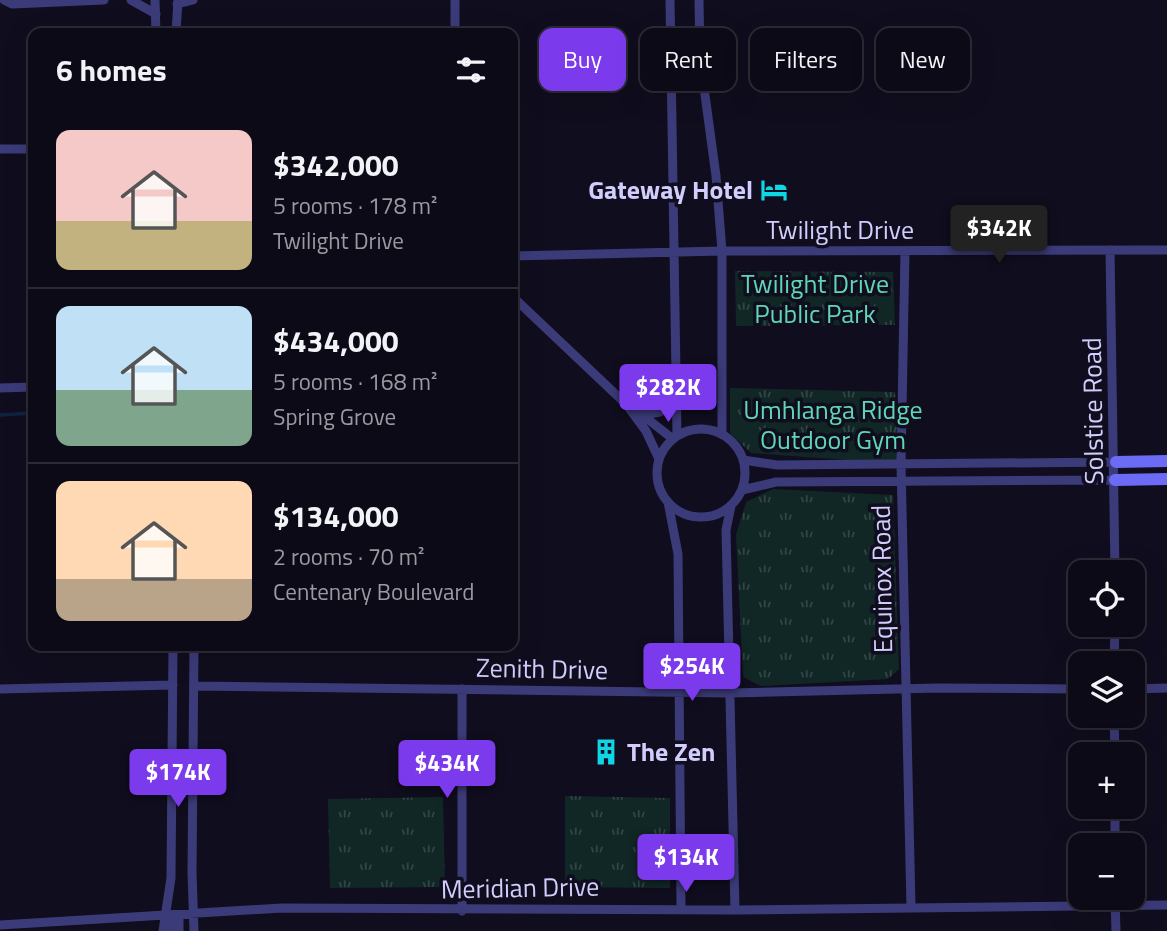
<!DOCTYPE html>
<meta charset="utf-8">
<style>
body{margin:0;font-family:"Titillium Web",sans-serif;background:#1a1823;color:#f1f3f6;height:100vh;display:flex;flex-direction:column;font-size:26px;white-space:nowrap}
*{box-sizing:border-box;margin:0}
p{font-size:23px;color:#9a9aa1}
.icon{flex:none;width:38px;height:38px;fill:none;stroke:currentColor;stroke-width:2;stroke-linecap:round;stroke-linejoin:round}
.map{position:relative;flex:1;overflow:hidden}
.panel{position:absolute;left:28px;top:28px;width:490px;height:623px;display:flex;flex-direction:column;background:#0c0a16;border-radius:14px;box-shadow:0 7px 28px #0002,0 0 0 2px #2c2b35}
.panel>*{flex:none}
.guide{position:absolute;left:539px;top:28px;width:522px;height:63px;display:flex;gap:14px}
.buttons{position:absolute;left:1068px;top:560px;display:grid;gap:14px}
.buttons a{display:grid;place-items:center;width:77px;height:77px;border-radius:14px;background:#0c0a16;box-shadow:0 7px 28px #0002,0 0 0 2px #2c2b35;font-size:35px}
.price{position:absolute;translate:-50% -60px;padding:0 16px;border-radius:7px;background:#7c3aed;color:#fff;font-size:23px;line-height:46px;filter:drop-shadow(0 2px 4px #0008)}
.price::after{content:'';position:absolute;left:50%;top:42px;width:21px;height:16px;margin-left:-10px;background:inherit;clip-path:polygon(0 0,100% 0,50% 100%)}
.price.current{background:#222;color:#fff}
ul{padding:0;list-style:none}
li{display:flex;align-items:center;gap:21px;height:175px;padding:0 28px}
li+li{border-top:2px solid #2c2b35}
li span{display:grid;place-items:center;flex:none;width:196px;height:140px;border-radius:14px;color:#555}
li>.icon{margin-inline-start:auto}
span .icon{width:84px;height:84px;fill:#fffc;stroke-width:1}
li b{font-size:30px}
h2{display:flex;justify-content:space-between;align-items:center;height:84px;padding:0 28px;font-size:30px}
.tag{padding:0 24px;border-radius:14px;background:#0c0a16;box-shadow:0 7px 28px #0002,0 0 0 2px #2c2b35;font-size:24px;line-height:63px}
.tag.current{background:#7c3aed;color:#fff}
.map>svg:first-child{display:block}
.grass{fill:url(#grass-tufts)}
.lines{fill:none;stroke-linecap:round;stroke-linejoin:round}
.stream{stroke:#0f2340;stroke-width:3.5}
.street{stroke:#3c3b7a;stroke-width:9}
.secondary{stroke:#6b6bf5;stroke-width:12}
.labels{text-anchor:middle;stroke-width:7;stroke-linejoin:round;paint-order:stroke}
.poi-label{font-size:26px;font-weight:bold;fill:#d1cdfc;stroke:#100d1e;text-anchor:end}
.street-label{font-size:26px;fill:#d1cdfc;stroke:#100d1e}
.park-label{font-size:26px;fill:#5fd6b5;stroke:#100d1e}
</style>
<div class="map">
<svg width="1167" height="931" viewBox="0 0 1167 931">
<defs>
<pattern id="grass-tufts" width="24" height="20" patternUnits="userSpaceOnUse" patternTransform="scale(1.75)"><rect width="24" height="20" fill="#112726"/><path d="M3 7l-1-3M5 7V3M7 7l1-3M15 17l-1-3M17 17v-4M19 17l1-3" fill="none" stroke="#334546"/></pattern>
</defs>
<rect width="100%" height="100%" fill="#100d1e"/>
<path class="grass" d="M735,271L893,272L895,325L736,326Z
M730,388L895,392L901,464L751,453L730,433Z
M773,489L893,495L899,669L888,679L761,686L743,677L736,535L746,502Z
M565,796L670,798V888L565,887Z
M443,797L445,887L330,888L328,799Z"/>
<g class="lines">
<path class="stream" d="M0,415L33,413"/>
<path class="street" d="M4,0L12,4L104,0
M131,0L156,14
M155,0L156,33
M455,0V33
M670,0L677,436
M699,0L700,58L716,176L722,251V434
M177,4L193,0
M176,33L178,0
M0,149H33
M1110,250L1115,572
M905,251L901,464L911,907
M513,256L722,251L1167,250
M513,297L626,404L646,431L659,459
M0,388L33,387
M636,410L673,439
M643,415L660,412L674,396
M657 473a44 44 0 1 1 88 0a44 44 0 1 1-88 0Z
M743,460L777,465L1116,462
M742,490L776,482L1115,480
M668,502L678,554L681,909
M731,506L726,530L735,910
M1114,663L1115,625
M195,686L730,693L938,688L1080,689
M0,689L173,685
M462,689V911
M1132,689L1167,688
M1114,716L1115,754
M1115,807V845
M1115,898L1116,931
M0,925L282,908L735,910L1167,905
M163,931L171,878L173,646
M170,931V915
M179,931V915
M194,931L192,873L194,646"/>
<path class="secondary" d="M1116,462L1167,461
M1115,480L1167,479"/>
</g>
<defs>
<g id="hotel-bare" transform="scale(2.1)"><path d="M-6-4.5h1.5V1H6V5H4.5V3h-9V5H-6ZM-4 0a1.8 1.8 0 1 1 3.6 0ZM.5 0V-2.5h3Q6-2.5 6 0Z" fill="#0fd6e6" stroke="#100d1e" stroke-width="2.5" paint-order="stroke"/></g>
<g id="building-bare" transform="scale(2.1)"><path d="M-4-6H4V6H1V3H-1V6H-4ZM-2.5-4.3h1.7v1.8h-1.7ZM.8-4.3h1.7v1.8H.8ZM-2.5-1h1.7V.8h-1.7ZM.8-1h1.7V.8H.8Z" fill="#0fd6e6" stroke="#100d1e" stroke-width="2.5" paint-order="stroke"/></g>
</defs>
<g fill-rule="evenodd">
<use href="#hotel-bare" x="774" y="190"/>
<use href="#building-bare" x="606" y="752"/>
</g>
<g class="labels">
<g class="poi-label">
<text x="753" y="199">Gateway Hotel</text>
<text x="627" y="761" text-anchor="start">The Zen</text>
</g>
<g class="street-label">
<text x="840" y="239">Twilight Drive</text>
<text transform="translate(1093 411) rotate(-91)" y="9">Solstice Road</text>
<text transform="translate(882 579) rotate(-91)" y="9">Equinox Road</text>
<text transform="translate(542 669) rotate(1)" y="9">Zenith Drive</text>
<text transform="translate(520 888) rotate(-1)" y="9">Meridian Drive</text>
</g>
<g class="park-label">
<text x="815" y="293">Twilight Drive<tspan x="815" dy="30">Public Park</tspan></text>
<text x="833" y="419">Umhlanga Ridge<tspan x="833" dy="30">Outdoor Gym</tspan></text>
</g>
</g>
</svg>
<div class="buttons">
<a><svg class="icon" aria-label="locate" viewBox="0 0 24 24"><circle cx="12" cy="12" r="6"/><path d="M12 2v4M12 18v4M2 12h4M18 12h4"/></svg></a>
<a><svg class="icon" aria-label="layers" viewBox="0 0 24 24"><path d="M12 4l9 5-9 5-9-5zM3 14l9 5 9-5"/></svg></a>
<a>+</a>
<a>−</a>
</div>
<b class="price current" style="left:999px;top:265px">$342K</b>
<b class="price" style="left:668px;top:424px">$282K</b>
<b class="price" style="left:692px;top:703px">$254K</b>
<b class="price" style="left:447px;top:800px">$434K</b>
<b class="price" style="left:178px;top:809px">$174K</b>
<b class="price" style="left:686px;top:894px">$134K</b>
<div class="guide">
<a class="tag current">Buy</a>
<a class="tag">Rent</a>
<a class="tag">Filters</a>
<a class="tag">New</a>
</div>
<section class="panel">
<h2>6 homes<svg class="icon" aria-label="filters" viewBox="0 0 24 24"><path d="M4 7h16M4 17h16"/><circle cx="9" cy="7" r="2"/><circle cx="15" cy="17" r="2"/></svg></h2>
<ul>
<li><span style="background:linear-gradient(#f6c9c9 65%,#c2b280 0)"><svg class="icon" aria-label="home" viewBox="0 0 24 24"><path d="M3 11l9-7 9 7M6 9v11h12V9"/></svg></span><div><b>$342,000</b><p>5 rooms · 178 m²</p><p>Twilight Drive</p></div></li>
<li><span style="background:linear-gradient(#bfe0f5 60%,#7fa58c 0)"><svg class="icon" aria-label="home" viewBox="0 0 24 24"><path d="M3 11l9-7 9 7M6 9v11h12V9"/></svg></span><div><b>$434,000</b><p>5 rooms · 168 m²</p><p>Spring Grove</p></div></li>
<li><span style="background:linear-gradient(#ffd9b3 70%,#b9a48a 0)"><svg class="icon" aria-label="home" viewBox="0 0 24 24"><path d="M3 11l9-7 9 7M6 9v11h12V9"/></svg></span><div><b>$134,000</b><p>2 rooms · 70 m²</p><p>Centenary Boulevard</p></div></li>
</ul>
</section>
</div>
